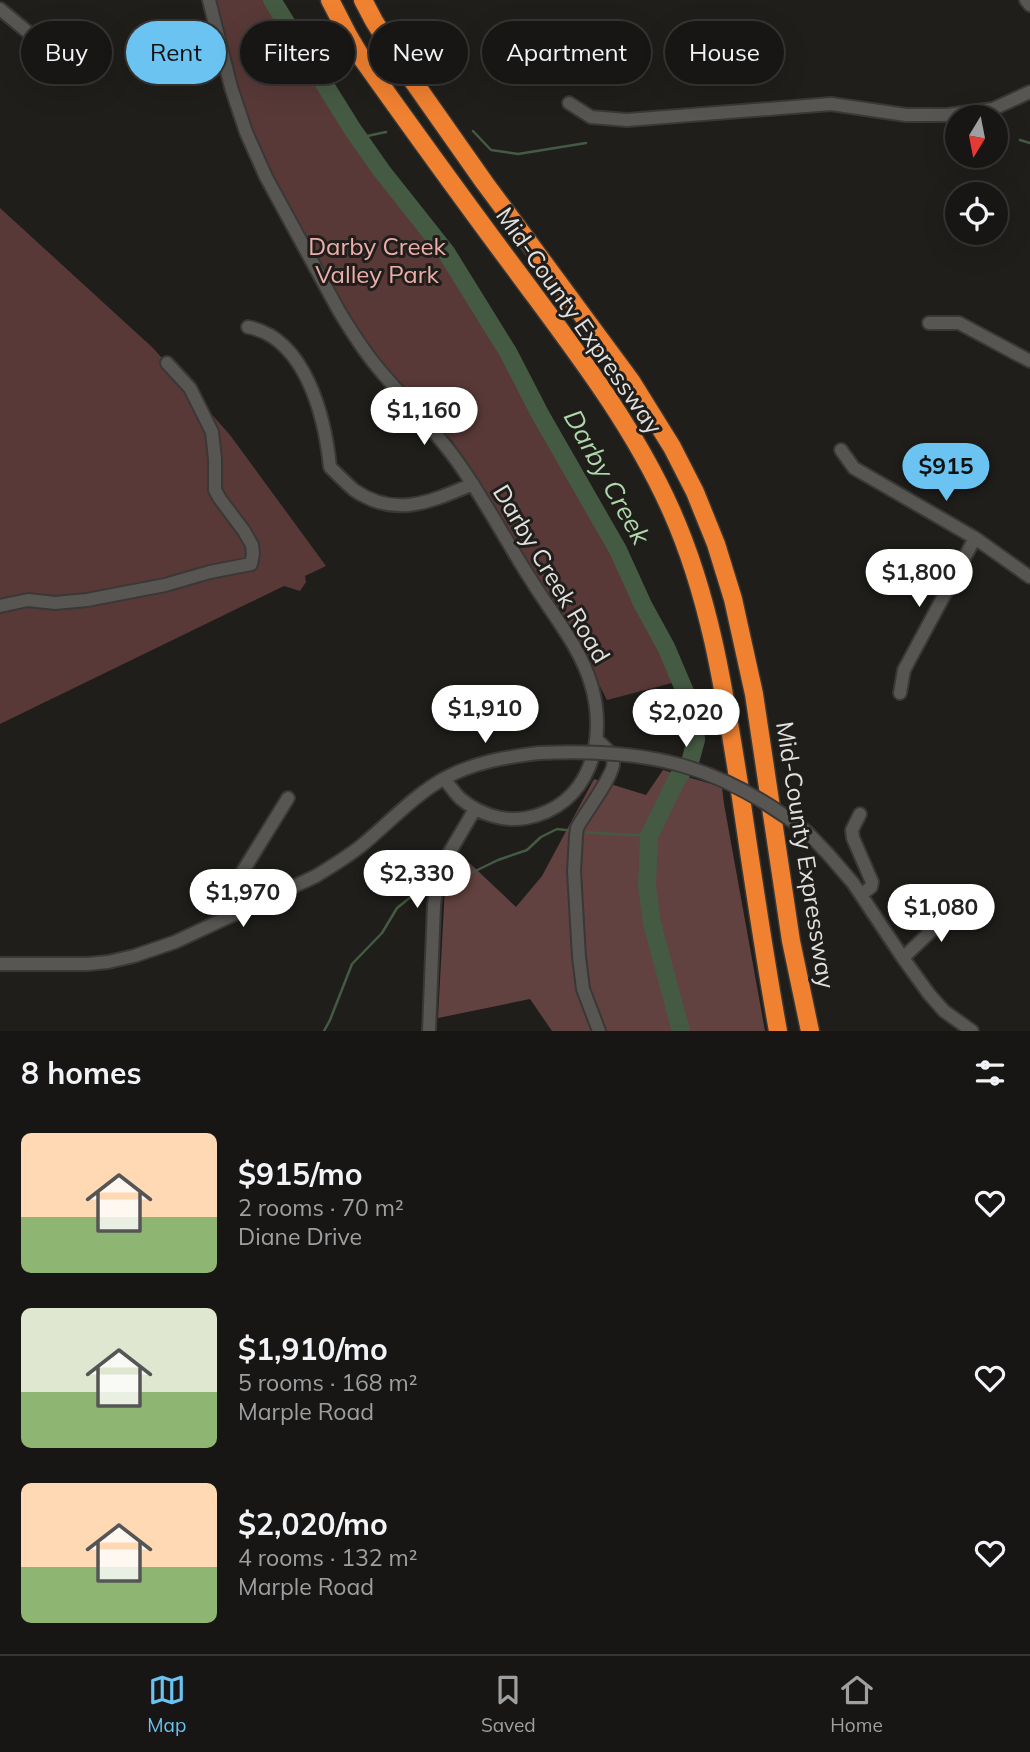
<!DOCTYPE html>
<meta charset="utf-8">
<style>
body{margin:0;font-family:Mulish,sans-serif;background:#201f1d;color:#f1f3f6;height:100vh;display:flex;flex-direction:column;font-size:26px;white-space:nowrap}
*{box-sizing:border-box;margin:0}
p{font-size:23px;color:#9e9fa0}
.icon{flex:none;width:38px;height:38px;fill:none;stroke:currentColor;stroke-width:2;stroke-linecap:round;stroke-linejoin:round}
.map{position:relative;height:1031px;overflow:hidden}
.panel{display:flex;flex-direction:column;background:#171614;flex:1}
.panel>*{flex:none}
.guide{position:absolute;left:21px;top:21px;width:989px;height:63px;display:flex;gap:14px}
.needle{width:46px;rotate:190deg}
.buttons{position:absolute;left:945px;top:105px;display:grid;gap:14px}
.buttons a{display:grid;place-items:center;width:63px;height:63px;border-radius:50%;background:#171614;box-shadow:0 7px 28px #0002,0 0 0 2px #363534;font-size:35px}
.price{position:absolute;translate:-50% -60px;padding:0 16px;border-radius:24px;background:#fff;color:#222;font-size:23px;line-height:46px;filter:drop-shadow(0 2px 4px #0008)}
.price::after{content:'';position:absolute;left:50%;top:42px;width:21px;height:16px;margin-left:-10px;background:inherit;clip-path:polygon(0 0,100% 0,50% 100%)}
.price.active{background:#6bc3f2;color:#111}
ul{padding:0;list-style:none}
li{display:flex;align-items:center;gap:21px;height:175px;padding:0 21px}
li span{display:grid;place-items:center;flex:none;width:196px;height:140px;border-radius:10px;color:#555}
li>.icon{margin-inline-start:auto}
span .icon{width:84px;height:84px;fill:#fffc;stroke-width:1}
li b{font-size:30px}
h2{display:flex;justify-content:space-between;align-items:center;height:84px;padding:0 21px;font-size:30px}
.chip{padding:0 24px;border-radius:32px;background:#171614;box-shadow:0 7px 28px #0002,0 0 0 2px #363534;font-size:24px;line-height:63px}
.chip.active{background:#6bc3f2;color:#111}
.menu{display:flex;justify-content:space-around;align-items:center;height:98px;border-top:2px solid #363534;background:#171614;font-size:19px;color:#9e9fa0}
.menu a{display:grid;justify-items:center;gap:4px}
.menu .active{color:#6bc3f2}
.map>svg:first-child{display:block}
.green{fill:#583938}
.forest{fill:#624240}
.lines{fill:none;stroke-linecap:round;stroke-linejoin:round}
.stream{stroke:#455a43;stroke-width:2.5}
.river{stroke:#455a43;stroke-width:18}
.minor-casing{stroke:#393836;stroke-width:16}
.highway-casing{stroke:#393836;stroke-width:21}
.minor{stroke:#585653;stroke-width:12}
.highway{stroke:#f08130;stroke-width:18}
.minor-bridge-casing{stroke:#393836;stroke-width:16;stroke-linecap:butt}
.minor-bridge{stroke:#585653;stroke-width:12}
.labels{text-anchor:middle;stroke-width:6;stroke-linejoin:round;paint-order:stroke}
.park-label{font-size:24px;fill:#edadaa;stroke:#1f1e1b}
.street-label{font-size:24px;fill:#e2e1df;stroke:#1f1e1b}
.water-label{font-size:26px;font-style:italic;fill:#aed7aa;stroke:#1f1e1b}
</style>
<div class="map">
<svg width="1030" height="1031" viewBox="0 0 1030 1031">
<rect width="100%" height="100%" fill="#1f1e1b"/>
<path class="green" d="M212,0H267L269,7L360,148L423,229L499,346L623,572L676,682L607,700L574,636L453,442L370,351L329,289L282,198L239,106Z
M0,208L153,348L230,435L326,566L305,576L306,582L300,591L284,586L0,724Z"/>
<path class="forest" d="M663,770L722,787L724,804L765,1031H552L530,999L438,1018L445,887L451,870L461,855L516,907L542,876L594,779L646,795Z"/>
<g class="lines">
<path class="stream" d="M473,131L491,150L518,154L586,143
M358,138L386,132
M1020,140L1030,143
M581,832L649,836
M461,878L498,860L527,850L541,837L557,829L574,831
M324,1031L330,1020L352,964L382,933L397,908L412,896L428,878"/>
<path class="river" d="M272,0L353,130L381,170L446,252L508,352L540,414L618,550L643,605L666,647L689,701L695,719L696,740L690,762L678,777L649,836L647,886L652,923L681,1031"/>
<g class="minor-casing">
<path id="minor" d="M209,0L231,87L246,132L266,177L339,311C351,331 363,350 378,368C404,399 433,428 457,461C485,500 507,543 533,583C553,615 580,647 591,684C608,740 590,806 526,818C503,822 479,814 461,799C455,794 450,785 444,779
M1026,0L1030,5
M0,9L64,62
M569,103L591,117L627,120L831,104L906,115H947L993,109L1030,92
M929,323H959L1030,361
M248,327C306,338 325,418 330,467C338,475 346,483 354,490C396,519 432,501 473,484
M841,450L854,468L975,538L1030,577
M0,606L28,600L55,603L87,600L165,585L210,572L251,564L253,554L252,545L244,531L220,499L215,490V459L212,432L190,388L167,363
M900,693L904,670L975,538
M596,739C602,745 611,751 613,760C617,772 584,814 577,828L576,836L574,871L579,957L583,989L599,1031
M860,814L852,830L853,838L872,882L871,887L861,895
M807,832L828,854L853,883L903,958L929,994L944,1011L972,1031
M243,911L234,893L243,871L288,798
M903,958L957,906
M0,964H87L108,962L134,956L175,942L316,876C332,866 347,857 361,846C389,823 414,795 445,778C475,762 506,757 539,753
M429,1031L434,905L437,882L445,860L475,809"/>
</g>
<g class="highway-casing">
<path id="highway" d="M330,0L348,35L361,57C413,130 465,202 518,273C574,349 632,423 671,510C710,597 724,690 739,784C751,866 763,949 778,1031
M363,0L374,21L399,61L484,182L631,381L672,447L695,492L716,544L733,599L754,694L791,941L810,1031"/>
</g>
<use href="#minor" class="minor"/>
<use href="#highway" class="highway"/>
<g class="minor-bridge-casing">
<path id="minor-bridge" d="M539,753C648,748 719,764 807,832"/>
</g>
<use href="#minor-bridge" class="minor-bridge"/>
</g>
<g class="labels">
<g class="park-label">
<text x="377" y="255">Darby Creek<tspan x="377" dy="28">Valley Park</tspan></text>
</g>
<g class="street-label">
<text transform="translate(579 321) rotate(55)" y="8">Mid-County Expressway</text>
<text transform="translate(551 574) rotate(59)" y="8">Darby Creek Road</text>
<text transform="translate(805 855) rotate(81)" y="8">Mid-County Expressway</text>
</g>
<g class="water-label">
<text transform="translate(607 477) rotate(61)" y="9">Darby Creek</text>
</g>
</g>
</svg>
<div class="buttons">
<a><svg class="needle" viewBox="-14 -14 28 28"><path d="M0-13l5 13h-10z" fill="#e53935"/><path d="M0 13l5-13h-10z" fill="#9e9fa0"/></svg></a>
<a><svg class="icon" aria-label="locate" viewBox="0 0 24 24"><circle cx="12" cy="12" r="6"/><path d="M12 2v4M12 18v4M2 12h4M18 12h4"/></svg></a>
</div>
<b class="price" style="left:424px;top:447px">$1,160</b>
<b class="price active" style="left:946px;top:503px">$915</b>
<b class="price" style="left:919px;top:609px">$1,800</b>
<b class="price" style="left:485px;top:745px">$1,910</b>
<b class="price" style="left:686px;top:749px">$2,020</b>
<b class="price" style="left:417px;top:910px">$2,330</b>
<b class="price" style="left:243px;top:929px">$1,970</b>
<b class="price" style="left:941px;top:944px">$1,080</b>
<div class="guide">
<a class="chip">Buy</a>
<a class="chip active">Rent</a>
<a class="chip">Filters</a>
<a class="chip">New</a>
<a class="chip">Apartment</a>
<a class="chip">House</a>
</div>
</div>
<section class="panel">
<h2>8 homes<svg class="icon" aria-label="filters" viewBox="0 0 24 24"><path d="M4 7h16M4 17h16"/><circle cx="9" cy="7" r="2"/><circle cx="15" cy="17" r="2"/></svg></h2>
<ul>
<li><span style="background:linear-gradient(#ffd9b3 60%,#8fb573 0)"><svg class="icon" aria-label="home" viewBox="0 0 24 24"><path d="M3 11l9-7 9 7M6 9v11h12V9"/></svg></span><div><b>$915/mo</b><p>2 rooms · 70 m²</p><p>Diane Drive</p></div><svg class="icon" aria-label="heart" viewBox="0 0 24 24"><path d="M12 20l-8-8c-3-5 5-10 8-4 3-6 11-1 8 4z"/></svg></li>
<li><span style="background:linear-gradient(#dfe7d0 60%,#8fb573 0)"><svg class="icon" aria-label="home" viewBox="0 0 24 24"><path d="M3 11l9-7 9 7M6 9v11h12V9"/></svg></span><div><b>$1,910/mo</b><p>5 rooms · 168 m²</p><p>Marple Road</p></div><svg class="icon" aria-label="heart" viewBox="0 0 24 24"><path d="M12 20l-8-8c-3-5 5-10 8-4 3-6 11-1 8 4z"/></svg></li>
<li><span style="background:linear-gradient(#ffd9b3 60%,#8fb573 0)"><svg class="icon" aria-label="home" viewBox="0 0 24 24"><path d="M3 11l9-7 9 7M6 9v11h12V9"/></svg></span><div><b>$2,020/mo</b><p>4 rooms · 132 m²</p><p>Marple Road</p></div><svg class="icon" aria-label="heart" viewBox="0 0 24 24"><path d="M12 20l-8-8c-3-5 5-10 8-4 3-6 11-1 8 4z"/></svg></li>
</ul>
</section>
<nav class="menu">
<a class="active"><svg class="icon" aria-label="map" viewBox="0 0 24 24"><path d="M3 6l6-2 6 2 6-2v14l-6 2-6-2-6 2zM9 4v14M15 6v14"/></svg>Map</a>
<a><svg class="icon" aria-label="saved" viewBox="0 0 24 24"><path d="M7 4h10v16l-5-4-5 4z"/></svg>Saved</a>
<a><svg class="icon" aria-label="home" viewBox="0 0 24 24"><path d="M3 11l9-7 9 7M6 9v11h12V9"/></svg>Home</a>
</nav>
